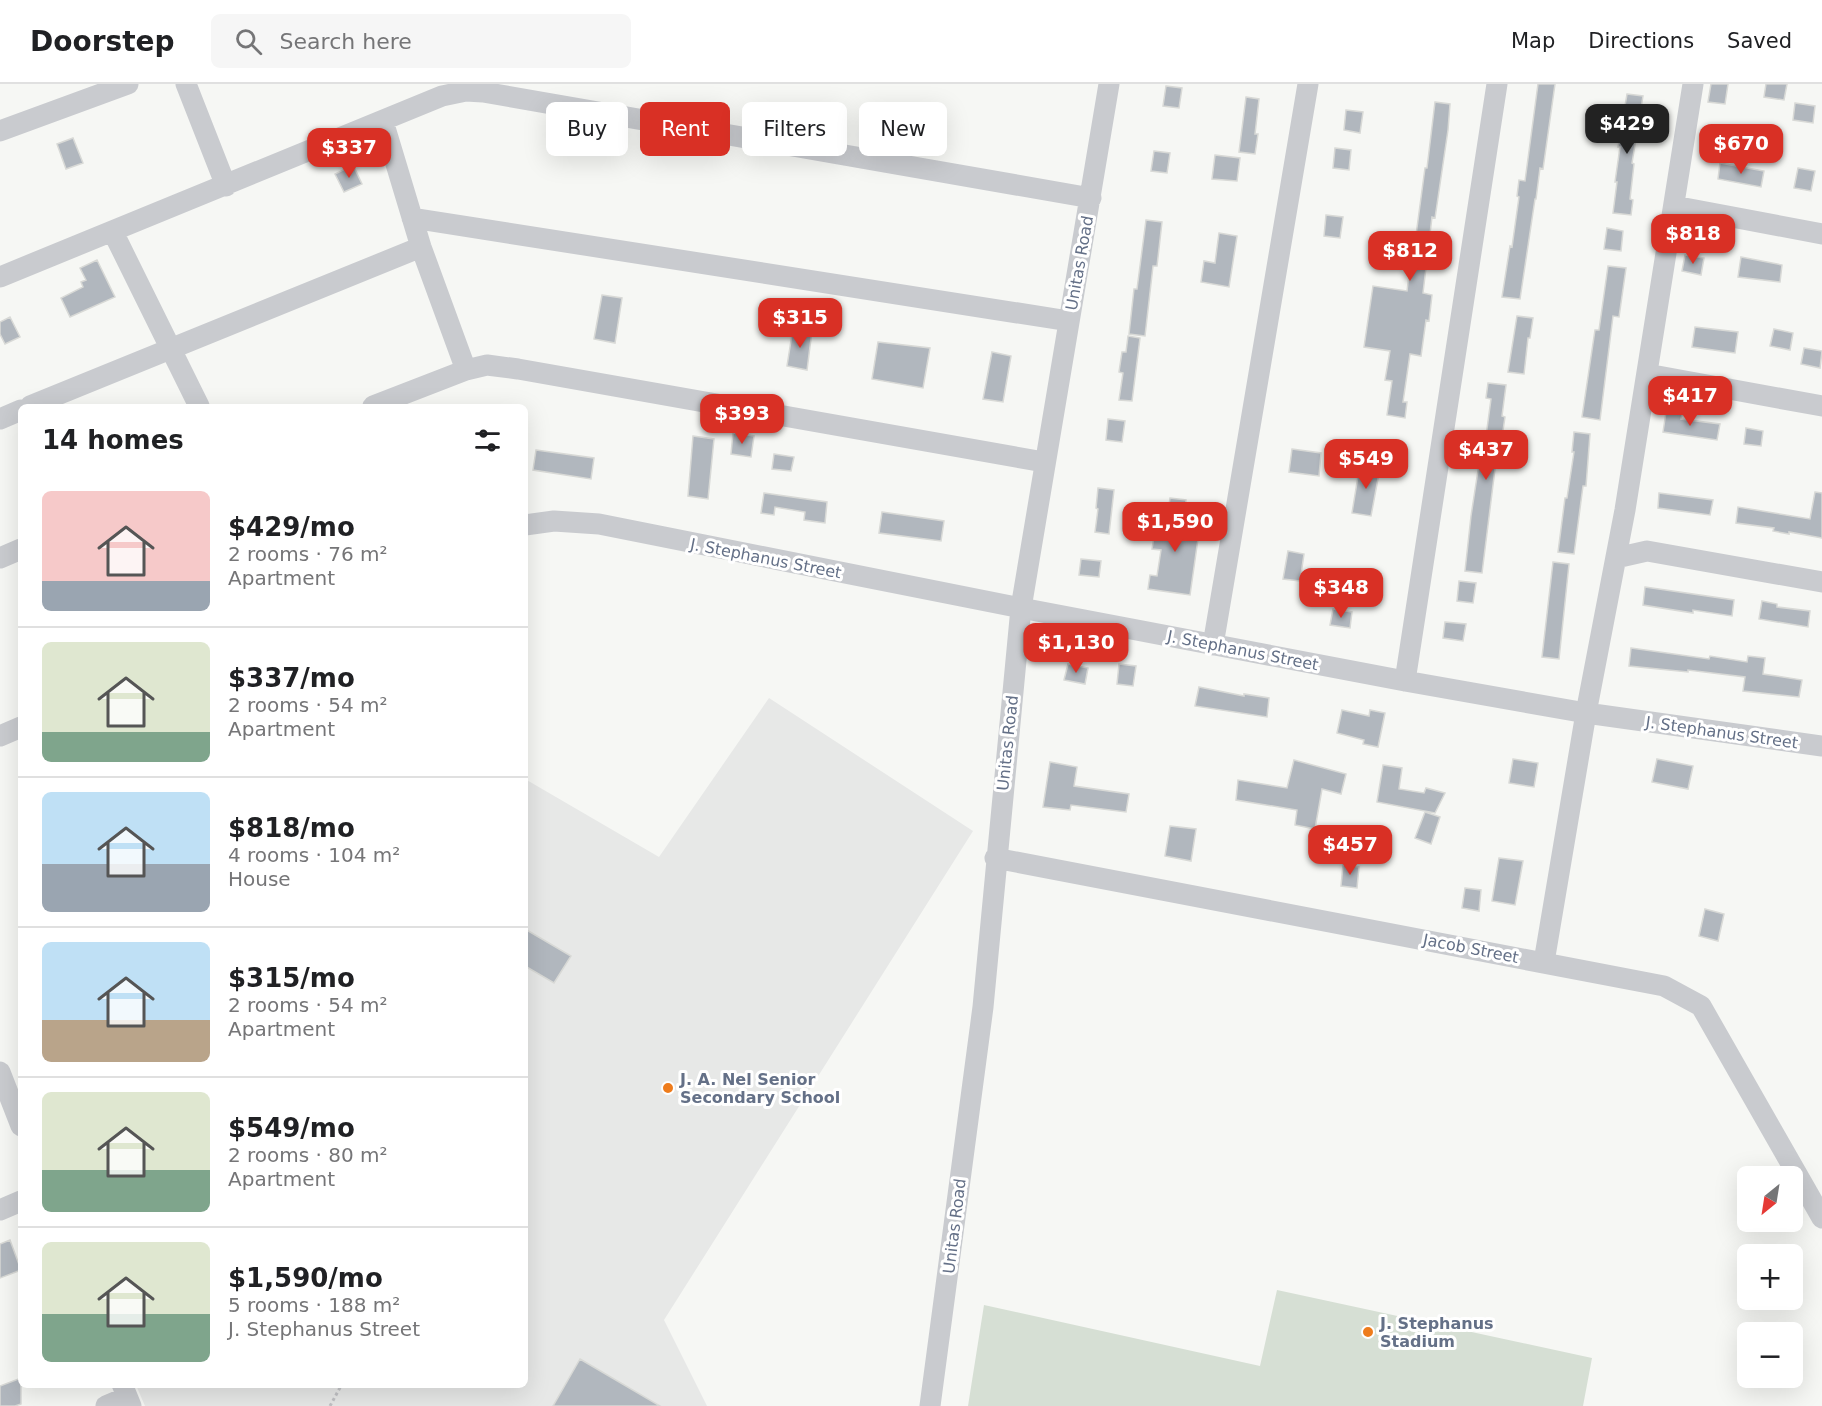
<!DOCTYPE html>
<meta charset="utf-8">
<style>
body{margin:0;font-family:"DejaVu Sans",sans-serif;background:#f6f6f6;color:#202124;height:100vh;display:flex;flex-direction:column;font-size:22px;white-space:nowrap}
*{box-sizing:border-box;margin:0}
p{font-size:20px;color:#757577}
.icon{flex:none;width:33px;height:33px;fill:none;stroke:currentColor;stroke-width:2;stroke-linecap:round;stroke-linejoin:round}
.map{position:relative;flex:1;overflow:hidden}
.panel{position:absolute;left:18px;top:320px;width:510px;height:984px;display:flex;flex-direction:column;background:#fff;border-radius:9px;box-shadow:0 6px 24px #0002}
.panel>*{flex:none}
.guide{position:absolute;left:546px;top:18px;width:570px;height:54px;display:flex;gap:12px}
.needle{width:39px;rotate:210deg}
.controls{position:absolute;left:1737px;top:1082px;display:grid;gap:12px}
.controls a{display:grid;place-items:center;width:66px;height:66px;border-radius:9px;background:#fff;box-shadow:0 6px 24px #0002;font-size:30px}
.price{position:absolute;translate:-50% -51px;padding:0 14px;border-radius:12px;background:#d93025;color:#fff;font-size:20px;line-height:39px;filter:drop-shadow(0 2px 3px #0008)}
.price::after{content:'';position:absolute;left:50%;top:36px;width:18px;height:14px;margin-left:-9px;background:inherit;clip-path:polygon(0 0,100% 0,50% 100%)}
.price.active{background:#222;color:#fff}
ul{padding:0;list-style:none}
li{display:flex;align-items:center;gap:18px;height:150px;padding:0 24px}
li+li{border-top:2px solid #e0e0e0}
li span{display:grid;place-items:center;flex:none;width:168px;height:120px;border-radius:9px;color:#555}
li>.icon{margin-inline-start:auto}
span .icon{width:72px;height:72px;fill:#fffc;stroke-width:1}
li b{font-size:26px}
h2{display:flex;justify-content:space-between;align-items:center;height:72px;padding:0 24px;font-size:26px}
.tag{padding:0 21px;border-radius:9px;background:#fff;box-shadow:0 6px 24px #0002;font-size:21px;line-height:54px}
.tag.active{background:#d93025;color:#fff}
header{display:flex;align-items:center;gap:36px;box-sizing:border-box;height:84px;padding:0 30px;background:#fff;border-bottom:2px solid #e0e0e0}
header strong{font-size:28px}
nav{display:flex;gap:33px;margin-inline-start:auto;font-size:21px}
.search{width:420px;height:54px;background:#f6f6f6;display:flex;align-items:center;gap:15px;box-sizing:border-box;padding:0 21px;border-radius:9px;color:#757577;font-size:22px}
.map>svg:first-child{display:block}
.built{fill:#e7e8e7}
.green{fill:#d6dfd4}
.building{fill:#b1b7be;stroke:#d8d9d6;stroke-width:1.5}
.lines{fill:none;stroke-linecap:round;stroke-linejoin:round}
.path{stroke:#c0c1c4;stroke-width:3;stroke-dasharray:3 3;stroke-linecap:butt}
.minor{stroke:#c9cbcf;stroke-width:21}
.poi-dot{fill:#ee7c1c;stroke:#fff;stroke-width:2}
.labels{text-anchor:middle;stroke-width:6;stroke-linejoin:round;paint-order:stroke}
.street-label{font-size:16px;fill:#647087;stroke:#fff}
.poi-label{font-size:16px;font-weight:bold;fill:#647087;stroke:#fff;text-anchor:start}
</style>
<header>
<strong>Doorstep</strong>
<div class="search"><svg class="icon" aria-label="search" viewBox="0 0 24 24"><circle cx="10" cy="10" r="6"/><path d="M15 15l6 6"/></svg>Search here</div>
<nav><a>Map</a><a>Directions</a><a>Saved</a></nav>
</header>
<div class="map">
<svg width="1822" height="1322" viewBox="0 0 1822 1322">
<rect width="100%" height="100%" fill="#f6f7f4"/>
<path class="built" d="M769,614L973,747L664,1236L707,1322H145L136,1301L525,1300V695L659,773Z"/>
<path class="green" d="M1277,1206L1592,1274L1583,1322H968L984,1221L1260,1282Z"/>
<path class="building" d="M1538,0H1555L1543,85L1540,84L1536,115H1535L1520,215L1502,213L1510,162L1512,163L1519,113L1517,112L1519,96L1525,97Z
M1711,0H1728L1725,20L1708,18Z
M1766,0H1787L1784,16L1764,13Z
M1166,2L1182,4L1179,24L1163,22Z
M1627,10L1643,12L1632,79L1634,80L1630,115L1633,116L1631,131L1613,129L1617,98H1615L1620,63H1618Z
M1246,13L1259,15L1255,50H1258L1255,70L1239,68Z
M1435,18L1450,20L1448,46L1435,134L1432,133L1423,209L1432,211L1429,237L1426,236L1421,272L1410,270L1403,318H1407L1405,334L1387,331L1392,297L1385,296L1390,267L1364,263L1373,202L1407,207L1414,151H1416L1425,84H1427Z
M1795,19L1815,22L1813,39L1793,36Z
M1346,26L1363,28L1360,49L1344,46Z
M73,54L83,79L66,85L57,60Z
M1335,64L1351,66L1349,86L1333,84Z
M1154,67L1170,69L1167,89L1151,87Z
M1215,71L1240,74L1237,97L1212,95Z
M1720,79L1764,87L1761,103L1718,95Z
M353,81L362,100L344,108L335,90Z
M1798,84L1815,87L1811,107L1794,104Z
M1326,131L1343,133L1340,154L1324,152Z
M1146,136L1162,138L1157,182H1153L1145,252L1129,250L1134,205H1137Z
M1607,144L1623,147L1621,167L1604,165Z
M1219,149L1237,152L1229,203L1201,198L1204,177L1215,179Z
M1685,171L1704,174L1701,191L1682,187Z
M1741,173L1782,181L1780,198L1738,193Z
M97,176L115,213L70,233L61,214L83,203L81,198L86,196L80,184Z
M1608,182L1626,184L1619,233L1613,232L1600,336L1582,333L1595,246H1599Z
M602,211L622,214L615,259L594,255Z
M1517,232L1533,234L1530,254H1528L1524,290L1508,288Z
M10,233L20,253L5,260L0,250V238Z
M1695,243L1738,248L1735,269L1692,263Z
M793,244L812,247L807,286L787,282Z
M1774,245L1793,249L1790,266L1770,262Z
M1128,252L1140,254L1132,317L1119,316L1123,289L1119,288L1122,268H1126Z
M878,258L930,264L923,304L872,295Z
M1804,264L1822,267L1820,284L1801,280Z
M992,268L1011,272L1003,318L983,315Z
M1488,299L1506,301L1502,332L1505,333L1502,353H1499L1482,489L1465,487L1471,432L1481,367H1484L1491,315L1486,314Z
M1666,328L1682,330L1681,335L1720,340L1717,356L1663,348Z
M1108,335L1125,337L1122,358L1106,356Z
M1746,344L1763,347L1761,362L1744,360Z
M1574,348L1590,350L1586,402H1583L1574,470L1558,468L1565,414H1567L1574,368H1572Z
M733,349L754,352L751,373L731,370Z
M693,352L714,355L708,415L688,412Z
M1292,365L1321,369L1319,392L1289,388Z
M536,366L594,374L591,395L533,386Z
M774,370L794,373L791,387L772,385Z
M1360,380L1380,384L1371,432L1352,429Z
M1098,404L1114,406L1109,450L1095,448L1098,425L1096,424Z
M1815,408L1822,409V454L1789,448V450L1773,447L1774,444L1736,439L1738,423L1810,435Z
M764,409L827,418L825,439L804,436L805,428L775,423L774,431L761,429Z
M1659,409L1713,416L1710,431L1658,424Z
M1170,414L1186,416L1182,446L1199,448L1190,511L1148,505L1150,491L1157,492L1161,466L1152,465L1156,441L1166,443Z
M882,428L944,437L941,457L879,449Z
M1288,467L1304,470L1300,497L1283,495Z
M1081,475L1101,477L1099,493L1079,491Z
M1553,478L1569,480L1559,575L1542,573Z
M1459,497L1476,499L1473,519L1457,517Z
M1645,503L1734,516L1732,532L1693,526V529L1643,521Z
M1762,517L1777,520V523L1810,527L1808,543L1759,535Z
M1333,525L1352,528L1350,544L1330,541Z
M1445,538L1466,540L1463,557L1443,554Z
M1631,564L1709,575L1710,572L1747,578L1748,572L1765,574L1763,590L1802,596L1799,613L1743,607L1745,593L1688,586V588L1629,582Z
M1068,580L1088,584L1085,600L1064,596Z
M1119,580L1136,582L1133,602L1117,600Z
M1199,603L1244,612V610L1269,614L1267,633L1195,622Z
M1342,626L1369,632L1370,626L1385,629L1378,663L1363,660L1364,656L1337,649Z
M1513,675L1538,679L1534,703L1509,699Z
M1657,675L1693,682L1688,705L1652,698Z
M1294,676L1346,690L1341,710L1322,705L1315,745L1295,741L1297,726L1236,716L1238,696L1287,704Z
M1050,678L1077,683L1074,702L1129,710L1126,728L1071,721L1070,726L1043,723Z
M1383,681L1402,684L1399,705L1424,709L1426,704L1445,709L1435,729L1377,718Z
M1425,728L1440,733L1431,760L1415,754Z
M1170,742L1196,745L1191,777L1165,772Z
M1499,774L1523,777L1515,821L1492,817Z
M1343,781L1359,783L1357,804L1341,802Z
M1465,804L1481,806L1479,827L1462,824Z
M1705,825L1724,830L1718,857L1699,852Z
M525,845L571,872L554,899L525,882Z
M10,1156L21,1186L0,1194V1160Z
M580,1275L660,1322H553Z
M21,1294V1320L15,1322H0V1302Z"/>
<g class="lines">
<path class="path" d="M330,1322L342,1300"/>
<path class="minor" d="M186,0L226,102
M383,37L421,163L466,286
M0,47L128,0
M1674,122L1822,150
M412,134L1069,237
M113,148L199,322
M0,193L442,12L466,7L483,8L1091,114
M1647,290L1822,322
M30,322L421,163
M373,322L466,286L487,281L518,285L1044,378
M0,335L21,326
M525,441L554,437L599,440L1021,524L1405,597L1586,629L1822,662
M0,474L21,465
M1616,474L1647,467L1822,498
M1213,561L1308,0
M1405,597L1497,0
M0,652L21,643
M995,774L1664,902L1701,922L1822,1134
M1544,878L1586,629L1625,426L1693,0
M0,988L21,1042
M0,1126L21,1117
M122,1300L131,1322
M106,1322L127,1313
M930,1322L983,923L1021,524L1109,0"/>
</g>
<g class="poi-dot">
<circle cx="668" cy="1004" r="6"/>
<circle cx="1368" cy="1248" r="6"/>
</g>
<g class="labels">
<g class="street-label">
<text transform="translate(1079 179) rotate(-80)" y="6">Unitas Road</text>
<text transform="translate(766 474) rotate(11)" y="6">J. Stephanus Street</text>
<text transform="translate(1243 566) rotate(11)" y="6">J. Stephanus Street</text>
<text transform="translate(1722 648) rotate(8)" y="6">J. Stephanus Street</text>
<text transform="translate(1007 659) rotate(-84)" y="6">Unitas Road</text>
<text transform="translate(1471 864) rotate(11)" y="6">Jacob Street</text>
<text transform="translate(954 1142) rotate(-83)" y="6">Unitas Road</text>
</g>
<g class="poi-label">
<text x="680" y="1001">J. A. Nel Senior<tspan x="680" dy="18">Secondary School</tspan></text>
<text x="1380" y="1245">J. Stephanus<tspan x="1380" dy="18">Stadium</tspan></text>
</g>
</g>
</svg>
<div class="controls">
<a><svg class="needle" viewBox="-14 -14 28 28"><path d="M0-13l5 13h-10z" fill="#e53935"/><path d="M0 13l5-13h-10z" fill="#757577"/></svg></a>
<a>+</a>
<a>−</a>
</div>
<b class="price active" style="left:1627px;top:71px">$429</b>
<b class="price" style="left:1741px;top:91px">$670</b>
<b class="price" style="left:349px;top:95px">$337</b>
<b class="price" style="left:1693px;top:181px">$818</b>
<b class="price" style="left:1410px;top:198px">$812</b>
<b class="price" style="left:800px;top:265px">$315</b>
<b class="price" style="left:1690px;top:343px">$417</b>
<b class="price" style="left:742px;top:361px">$393</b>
<b class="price" style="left:1486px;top:397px">$437</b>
<b class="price" style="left:1366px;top:406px">$549</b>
<b class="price" style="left:1175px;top:469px">$1,590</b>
<b class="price" style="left:1341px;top:535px">$348</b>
<b class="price" style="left:1076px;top:590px">$1,130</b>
<b class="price" style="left:1350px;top:792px">$457</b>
<div class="guide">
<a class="tag">Buy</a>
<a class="tag active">Rent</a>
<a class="tag">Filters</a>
<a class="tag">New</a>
</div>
<section class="panel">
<h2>14 homes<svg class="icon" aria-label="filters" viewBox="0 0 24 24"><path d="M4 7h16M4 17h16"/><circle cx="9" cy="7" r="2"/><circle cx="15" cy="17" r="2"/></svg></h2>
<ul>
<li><span style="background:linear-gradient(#f6c9c9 75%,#9aa5b1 0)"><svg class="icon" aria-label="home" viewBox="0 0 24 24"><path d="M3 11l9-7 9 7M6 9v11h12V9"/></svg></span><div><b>$429/mo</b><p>2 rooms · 76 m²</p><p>Apartment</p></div></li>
<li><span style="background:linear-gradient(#dfe7d0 75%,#7fa58c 0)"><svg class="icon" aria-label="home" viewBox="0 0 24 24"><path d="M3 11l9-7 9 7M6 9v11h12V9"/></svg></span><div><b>$337/mo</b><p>2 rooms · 54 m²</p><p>Apartment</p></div></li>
<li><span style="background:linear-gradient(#bfe0f5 60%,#9aa5b1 0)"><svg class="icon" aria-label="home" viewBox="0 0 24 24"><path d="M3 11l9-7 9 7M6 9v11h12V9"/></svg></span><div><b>$818/mo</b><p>4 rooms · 104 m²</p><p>House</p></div></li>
<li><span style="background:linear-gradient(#bfe0f5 65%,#b9a48a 0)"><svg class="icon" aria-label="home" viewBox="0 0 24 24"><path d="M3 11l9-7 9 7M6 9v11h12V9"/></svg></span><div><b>$315/mo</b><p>2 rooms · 54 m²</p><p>Apartment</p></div></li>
<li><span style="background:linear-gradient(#dfe7d0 65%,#7fa58c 0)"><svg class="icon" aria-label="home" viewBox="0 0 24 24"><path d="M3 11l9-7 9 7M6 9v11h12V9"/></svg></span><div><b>$549/mo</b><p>2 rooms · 80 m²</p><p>Apartment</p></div></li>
<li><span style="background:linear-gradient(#dfe7d0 60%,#7fa58c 0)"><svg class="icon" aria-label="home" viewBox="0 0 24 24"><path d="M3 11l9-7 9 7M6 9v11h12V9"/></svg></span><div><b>$1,590/mo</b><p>5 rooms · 188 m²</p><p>J. Stephanus Street</p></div></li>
</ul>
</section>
</div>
